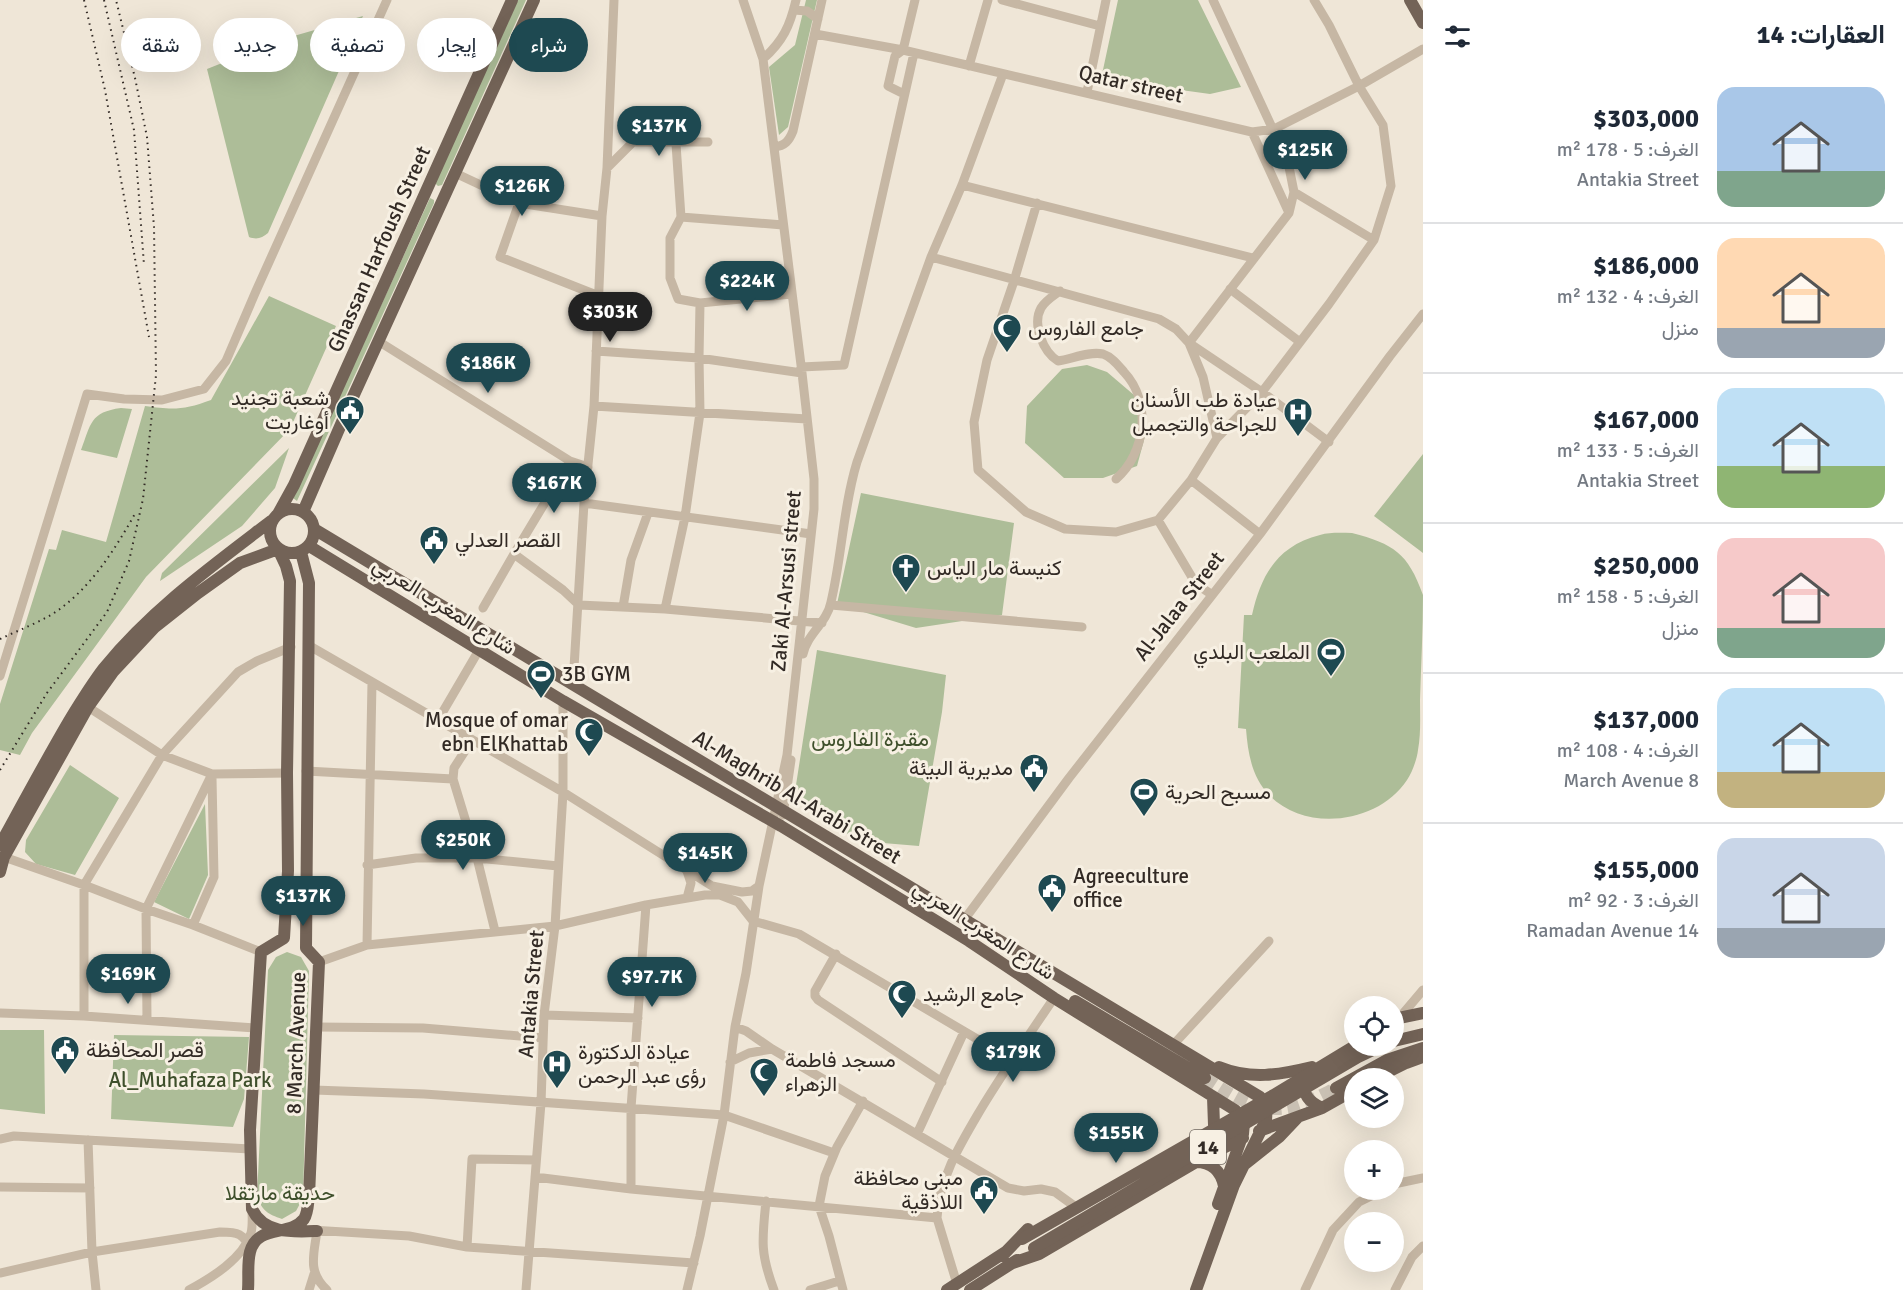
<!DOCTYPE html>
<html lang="ar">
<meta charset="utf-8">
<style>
body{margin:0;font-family:Signika,Vazirmatn,sans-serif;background:#f6f6f7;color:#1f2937;direction:rtl;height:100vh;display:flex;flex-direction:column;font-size:22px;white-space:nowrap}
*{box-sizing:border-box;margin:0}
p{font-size:20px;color:#747a83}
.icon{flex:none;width:33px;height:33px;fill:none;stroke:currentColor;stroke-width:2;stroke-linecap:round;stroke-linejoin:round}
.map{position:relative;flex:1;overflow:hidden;direction:ltr}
.side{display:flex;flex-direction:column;background:#fff;width:480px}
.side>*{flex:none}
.guide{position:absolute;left:18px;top:18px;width:570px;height:54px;direction:rtl;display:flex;gap:12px}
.fabs{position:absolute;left:1344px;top:996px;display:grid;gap:12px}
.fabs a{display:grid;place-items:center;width:60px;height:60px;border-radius:50%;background:#fff;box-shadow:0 6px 24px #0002;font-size:30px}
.price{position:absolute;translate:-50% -51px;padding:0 14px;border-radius:21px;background:#1e4951;color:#fff;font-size:20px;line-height:39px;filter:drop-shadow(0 2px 3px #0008)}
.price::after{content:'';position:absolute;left:50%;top:36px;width:18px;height:14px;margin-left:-9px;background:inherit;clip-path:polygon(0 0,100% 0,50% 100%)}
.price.on{background:#222;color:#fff}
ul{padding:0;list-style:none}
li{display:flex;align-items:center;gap:18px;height:150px;padding:0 18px}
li+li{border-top:2px solid #e0e1e3}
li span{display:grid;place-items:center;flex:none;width:168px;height:120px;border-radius:18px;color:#555}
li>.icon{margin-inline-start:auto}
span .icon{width:72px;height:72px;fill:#fffc;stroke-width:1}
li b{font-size:26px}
h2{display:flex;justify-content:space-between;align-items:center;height:72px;padding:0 18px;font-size:26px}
.chip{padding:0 21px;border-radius:27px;background:#fff;box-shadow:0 6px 24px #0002;font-size:21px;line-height:54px}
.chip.on{background:#1e4951;color:#fff}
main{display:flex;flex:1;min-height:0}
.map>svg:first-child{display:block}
.green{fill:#adbd98}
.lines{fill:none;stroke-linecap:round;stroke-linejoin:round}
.major-tunnel{stroke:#c9c0b3;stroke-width:12;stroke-dasharray:12 6;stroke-linecap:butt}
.minor{stroke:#c6b7a4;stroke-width:9}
.major{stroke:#736357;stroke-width:12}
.rail{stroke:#322a25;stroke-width:2;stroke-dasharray:1.5 4.5;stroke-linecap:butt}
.major-bridge{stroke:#736357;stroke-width:12}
.labels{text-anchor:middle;stroke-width:6;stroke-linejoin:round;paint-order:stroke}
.shield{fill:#f7f0e3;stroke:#6d655e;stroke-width:1.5}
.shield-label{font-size:20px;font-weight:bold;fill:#322a25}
.street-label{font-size:21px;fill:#322a25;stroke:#f7f0e3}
.poi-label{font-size:21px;fill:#322a25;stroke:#f7f0e3;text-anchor:start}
.park-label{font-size:21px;fill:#3e4f2b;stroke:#f7f0e3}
</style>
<main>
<section class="side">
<h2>العقارات: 14<svg class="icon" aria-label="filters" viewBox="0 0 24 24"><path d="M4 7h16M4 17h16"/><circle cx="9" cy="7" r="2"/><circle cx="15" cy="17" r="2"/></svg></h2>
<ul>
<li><span style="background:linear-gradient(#a9c7e8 70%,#7fa58c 0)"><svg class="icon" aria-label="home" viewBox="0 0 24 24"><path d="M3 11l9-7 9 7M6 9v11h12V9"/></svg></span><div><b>$303,000</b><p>الغرف: 5 · 178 m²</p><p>Antakia Street</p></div></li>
<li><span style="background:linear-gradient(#ffd9b3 75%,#9aa5b1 0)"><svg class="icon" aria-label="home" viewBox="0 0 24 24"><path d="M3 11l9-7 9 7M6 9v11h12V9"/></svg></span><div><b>$186,000</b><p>الغرف: 4 · 132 m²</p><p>منزل</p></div></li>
<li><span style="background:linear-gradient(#bfe0f5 65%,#8fb573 0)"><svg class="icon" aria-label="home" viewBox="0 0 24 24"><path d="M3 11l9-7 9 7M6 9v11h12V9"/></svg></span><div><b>$167,000</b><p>الغرف: 5 · 133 m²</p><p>Antakia Street</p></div></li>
<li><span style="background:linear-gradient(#f6c9c9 75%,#7fa58c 0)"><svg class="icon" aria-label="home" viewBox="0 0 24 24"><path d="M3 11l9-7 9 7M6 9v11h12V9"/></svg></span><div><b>$250,000</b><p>الغرف: 5 · 158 m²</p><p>منزل</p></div></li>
<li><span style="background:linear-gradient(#bfe0f5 70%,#c2b280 0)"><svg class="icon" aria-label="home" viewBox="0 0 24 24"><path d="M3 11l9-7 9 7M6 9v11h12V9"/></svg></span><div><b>$137,000</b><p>الغرف: 4 · 108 m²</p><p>8 March Avenue</p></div></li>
<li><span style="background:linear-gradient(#c9d6e8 75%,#9aa5b1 0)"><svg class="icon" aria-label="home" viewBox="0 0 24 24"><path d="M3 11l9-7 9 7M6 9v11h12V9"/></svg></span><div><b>$155,000</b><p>الغرف: 3 · 92 m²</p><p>14 Ramadan Avenue</p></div></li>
</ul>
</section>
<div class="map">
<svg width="1423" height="1290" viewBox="0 0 1423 1290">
<rect width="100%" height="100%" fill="#efe6d7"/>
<path class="green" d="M518,0H526L442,185L438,186L435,183Z
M806,0H817L788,127L779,135L769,67L795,45Z
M1118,0H1198L1241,87L1210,94L1101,79Z
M363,16L268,233C262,238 257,240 249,237L207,69L280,40Z
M430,198L434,200V203L297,501L293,498Z
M269,296L336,326L290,429L146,577L32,733L20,755L0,750V704L49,549L56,550L62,530L106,542L145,406C173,410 184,410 211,400Z
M1087,365L1107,372L1134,395L1147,429L1137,466L1103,478H1064L1025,443L1027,406L1062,369Z
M121,408L132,409L117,458L81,450C91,424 90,412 121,408Z
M289,448L275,488L242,526L160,581L162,573Z
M1423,454V553L1374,516Z
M861,493L1014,523L1002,615L916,628L837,604Z
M1352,533C1394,544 1408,553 1423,595C1423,630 1421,665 1420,700C1420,717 1421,734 1418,750C1417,759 1412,773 1407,780C1379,823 1307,833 1270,796C1252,778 1248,754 1246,729L1238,728L1244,615H1252C1261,575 1277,546 1320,535C1330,532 1342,533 1352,533Z
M817,650L946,675L942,712L919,846L859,841L798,803L796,785Z
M70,765L119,798L75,875L36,864L25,852L26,840Z
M205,804L208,875L189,919L154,902Z
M287,952L301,957L309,971L303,1198L296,1211L282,1219C268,1214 262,1211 257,1196L268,970L276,957Z
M0,1030H44L45,1114L0,1109Z
M114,1035L249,1037L244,1099L233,1127L111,1119Z"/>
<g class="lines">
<path class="major-tunnel" d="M1205,1078C1230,1093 1256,1114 1287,1108C1304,1105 1320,1095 1336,1088"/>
<path class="minor" d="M1002,0L1100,26
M794,10L807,11L818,19
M815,34L903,50L1252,132L1274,129L1359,86L1423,49
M763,59C783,41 790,26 796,0
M969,66L988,0
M1087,92L1106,0
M904,94L888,86L895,56L903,50L915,0
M1252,132L1289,213
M774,147C785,146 789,141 793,131L822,0
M607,168L633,142H708
M455,173L519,203L602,216
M962,185L1253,258
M1294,192L1374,240
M519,203L500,257L599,296
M1037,203L1014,281L987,360L974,422L978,470L1026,512L1065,529L1116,532L1158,520L1191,480L1217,438L1203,377L1189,343L1289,213L1294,192L1288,162L1213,0
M681,217L783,225
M931,257L1159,319L1176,329L1189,343L1262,392L1329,442
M1230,289L1300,342
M1060,291C1053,296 1045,301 1041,308C1032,324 1043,352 1058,361C1072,359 1089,351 1103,354C1112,357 1118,365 1124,372C1152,402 1146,453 1116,479
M700,303L791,294
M378,341L570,461L588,467
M596,351L699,358L802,373
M801,367L844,365L914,53
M594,406L807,419
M1217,438L1262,392L1329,304L1374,240L1391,186L1383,125L1359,86L1329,25L1314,0
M1191,480L1260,534
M584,503L811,534
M1158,520L1196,584L1211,594
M514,554L570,461
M831,605L1082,627
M623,607L631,560L648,513
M483,608L514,554L563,590L579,605L665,609L822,623
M665,609L685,517L700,413L699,358L700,303L678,299L670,278V238L681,217L676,144
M308,645L563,792L712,886L742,892L752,891L759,886
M803,654C807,634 827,623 831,602C842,556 843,508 857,462L931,257L962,185L1003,74
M0,676L87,394L124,399L162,400L204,389L226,361L256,291L387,0
M573,684L584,503L594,406L602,216L607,168L614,0
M88,707L162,755L212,774L287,773
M438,720L479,650
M472,740L454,768L453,779L477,858L495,931
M306,771L453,779
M783,815L791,760
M4,857L84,885L146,909L193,925L261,952
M367,865L416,858H477L558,866
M687,871L691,883L687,898
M964,920L1069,778L1260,534L1390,356L1423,314
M193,925L214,877L212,778
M367,945L372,682
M836,954L815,991V996L818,1000L942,1082
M319,962L367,945L555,926L646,905L705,895H720L738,902L753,921L799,934L1011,1059
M0,1013L84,1016L255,1028
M544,1015L638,1018
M84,1016V885L162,755L238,672L257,661L291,647
M1401,1016L1423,990
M147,1020L146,909L212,774
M316,1027L423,1028L543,1038
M735,1027L746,1031L772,1049L1008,1188L1024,1191L1041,1189L1055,1192L1073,1205
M1173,1045L1269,941
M730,1062L749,1053L772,1049
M314,1090L424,1094L724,1115L834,1153
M917,1134L964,1032
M0,1139L14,1136L250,1149
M88,1140L92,1252L96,1290
M535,1177L631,1189L937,1218C939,1178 961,1143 981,1109C1004,1071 1029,1035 1054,998
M1394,1184L1423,1178
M0,1187L90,1188
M631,1189V1108L646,905
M766,1201C762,1240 760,1253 774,1290
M937,1218L957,1284
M311,1230L409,1236L467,1247L694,1263
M317,1231C314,1254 307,1272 327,1290
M467,1247L472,1159L536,1160
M0,1273L92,1252L220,1232C237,1232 245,1233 250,1251
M189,1290C211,1278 243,1259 251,1233C253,1225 252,1217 252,1209
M309,1290L314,1274
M526,1290L541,1103L544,1015L555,926L563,792V701
M687,1290L700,1236L724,1115L735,1027L746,973L759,886L787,755L814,509V479L802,373L763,59L743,0
M810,1290L839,1281
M843,1290L829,1236L819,1206L825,1176L837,1147L863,1101
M1305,1290L1333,1230L1359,1202L1383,1190
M1395,1290L1412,1257L1423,1246"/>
<path class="major" d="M1410,0L1423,23
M270 531a22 22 0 1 1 44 0a22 22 0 1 1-44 0Z
M303,512L352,399L534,0
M278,514L294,485L512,0
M314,529L1260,1097C1266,1105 1267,1110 1266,1120L1234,1185L1196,1290
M309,546L563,701L781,826L969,941L1054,998L1235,1110L1244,1123L1243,1134L1218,1204
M0,845C23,803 45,762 69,721C80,703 91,685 104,668C151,610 212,566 271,521
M0,872L4,857L88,707L113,672L155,627L198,593L240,563L278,549L286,566L290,581L287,773L288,871L284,938L261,952L250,1130L252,1209C264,1234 292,1232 317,1231
M1075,1001L1205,1078
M1394,1019L1423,1013
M1394,1041L1423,1034
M1219,1067C1251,1080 1279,1075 1312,1067
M1376,1078L1406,1063L1423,1057
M1304,1081C1303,1095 1309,1102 1322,1108
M1336,1088L1387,1060L1423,1048
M1213,1097L1214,1125
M1259,1131L1322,1108L1354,1090
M1196,1162C1211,1162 1221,1171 1224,1186
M1245,1164L1279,1137L1297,1118
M1002,1256L1028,1229
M1010,1264L1039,1254L1196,1162L1243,1138
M248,1290C249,1278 247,1264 250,1252C257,1224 290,1237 304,1219C308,1213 308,1203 309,1196L319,962L306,948L309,583L301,552
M947,1290L1007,1251
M970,1290L1017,1260"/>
<path class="rail" d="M84,0L105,90L149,337
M104,0L134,130L144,265
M0,639C17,631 35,624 51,615C89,591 114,551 136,512
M0,770L47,693L107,612L129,561L143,499L156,375L154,227L147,137L135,78L116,0"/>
<path class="major-bridge" d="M1022,1239L1272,1096L1355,1046
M1034,1248L1358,1057L1381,1046"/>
</g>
<defs>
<g id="mosque-pin" transform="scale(1.5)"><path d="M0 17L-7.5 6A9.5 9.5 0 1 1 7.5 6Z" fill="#1e4951" stroke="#f7f0e3"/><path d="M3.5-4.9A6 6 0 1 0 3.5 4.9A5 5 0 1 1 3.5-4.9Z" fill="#fff"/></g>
<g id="civic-pin" transform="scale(1.5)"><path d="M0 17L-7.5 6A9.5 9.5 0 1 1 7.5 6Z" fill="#1e4951" stroke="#f7f0e3"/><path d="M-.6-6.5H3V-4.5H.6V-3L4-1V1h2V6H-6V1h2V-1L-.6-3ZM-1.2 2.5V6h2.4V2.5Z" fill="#fff"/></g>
<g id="hospital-pin" transform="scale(1.5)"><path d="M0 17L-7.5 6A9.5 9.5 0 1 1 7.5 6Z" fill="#1e4951" stroke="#f7f0e3"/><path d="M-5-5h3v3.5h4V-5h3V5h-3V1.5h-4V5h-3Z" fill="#fff"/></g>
<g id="church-pin" transform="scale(1.5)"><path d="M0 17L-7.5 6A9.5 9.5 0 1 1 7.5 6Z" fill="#1e4951" stroke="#f7f0e3"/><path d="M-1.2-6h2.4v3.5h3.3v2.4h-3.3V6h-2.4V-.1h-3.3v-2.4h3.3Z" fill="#fff"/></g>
<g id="stadium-pin" transform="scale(1.5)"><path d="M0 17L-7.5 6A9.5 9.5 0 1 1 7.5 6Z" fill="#1e4951" stroke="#f7f0e3"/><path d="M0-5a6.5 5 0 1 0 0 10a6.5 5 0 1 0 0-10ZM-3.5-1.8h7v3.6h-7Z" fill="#fff"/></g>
</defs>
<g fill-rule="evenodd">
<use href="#mosque-pin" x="1007" y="328"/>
<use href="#civic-pin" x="350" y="410"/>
<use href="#hospital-pin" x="1298" y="412"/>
<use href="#civic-pin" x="434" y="540"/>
<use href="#church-pin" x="906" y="568"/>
<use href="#stadium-pin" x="1331" y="652"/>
<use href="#stadium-pin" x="541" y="674"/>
<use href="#mosque-pin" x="589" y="732"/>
<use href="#civic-pin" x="1034" y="768"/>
<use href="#stadium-pin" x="1144" y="792"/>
<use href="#civic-pin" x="1052" y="888"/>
<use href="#mosque-pin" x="902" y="994"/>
<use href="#civic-pin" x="65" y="1050"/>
<use href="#hospital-pin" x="557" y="1064"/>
<use href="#mosque-pin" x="764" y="1072"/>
<use href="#civic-pin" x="984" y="1190"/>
</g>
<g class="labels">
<rect class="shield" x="1190" y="1130" width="36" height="34" rx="4.5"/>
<g class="shield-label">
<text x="1208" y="1154">14</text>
</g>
<g class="street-label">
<text transform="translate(1131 84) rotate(13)" y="7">Qatar street</text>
<text transform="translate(379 249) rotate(-66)" y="7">Ghassan Harfoush Street</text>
<text transform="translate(786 581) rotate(-85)" y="7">Zaki Al-Arsusi street</text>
<text transform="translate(444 606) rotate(32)" y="7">شارع المغرب العربي</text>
<text transform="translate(1179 606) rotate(-52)" y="7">Al-Jalaa Street</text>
<text transform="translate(797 797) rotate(31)" y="7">Al-Maghrib Al-Arabi Street</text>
<text transform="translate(984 930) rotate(33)" y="7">شارع المغرب العربي</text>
<text transform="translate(531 994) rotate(-85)" y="7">Antakia Street</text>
<text transform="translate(296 1043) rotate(-88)" y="7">8 March Avenue</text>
</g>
<g class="poi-label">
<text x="1028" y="335">جامع الفاروس</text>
<text x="329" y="405" text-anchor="end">شعبة تجنيد<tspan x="329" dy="24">أوغاريت</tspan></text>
<text x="1277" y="407" text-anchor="end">عيادة طب الأسنان<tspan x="1277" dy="24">للجراحة والتجميل</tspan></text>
<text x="455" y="547">القصر العدلي</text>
<text x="927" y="575">كنيسة مار الياس</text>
<text x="1310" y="659" text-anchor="end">الملعب البلدي</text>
<text x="562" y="681">3B GYM</text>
<text x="568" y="727" text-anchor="end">Mosque of omar<tspan x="568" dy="24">ebn ElKhattab</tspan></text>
<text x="1013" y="775" text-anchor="end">مديرية البيئة</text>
<text x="1165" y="799">مسبح الحرية</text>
<text x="1073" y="883">Agreeculture<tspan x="1073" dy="24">office</tspan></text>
<text x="923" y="1001">جامع الرشيد</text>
<text x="86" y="1057">قصر المحافظة</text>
<text x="578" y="1059">عيادة الدكتورة<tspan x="578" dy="24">رؤى عبد الرحمن</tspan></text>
<text x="785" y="1067">مسجد فاطمة<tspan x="785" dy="24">الزهراء</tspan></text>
<text x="963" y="1185" text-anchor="end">مبنى محافظة<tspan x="963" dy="24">اللاذقية</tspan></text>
</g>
<g class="park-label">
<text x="870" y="746">مقبرة الفاروس</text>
<text x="190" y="1087">Al_Muhafaza Park</text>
<text x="280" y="1200">حديقة مارتقلا</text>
</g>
</g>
</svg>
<div class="fabs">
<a><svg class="icon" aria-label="locate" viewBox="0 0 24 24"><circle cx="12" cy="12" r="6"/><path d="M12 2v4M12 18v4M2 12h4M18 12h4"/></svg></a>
<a><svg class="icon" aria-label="layers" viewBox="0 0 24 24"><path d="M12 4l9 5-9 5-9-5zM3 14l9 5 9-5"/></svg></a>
<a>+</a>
<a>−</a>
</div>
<b class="price" style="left:659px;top:157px">$137K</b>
<b class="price" style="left:1305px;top:181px">$125K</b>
<b class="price" style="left:522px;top:217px">$126K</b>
<b class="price" style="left:747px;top:312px">$224K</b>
<b class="price on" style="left:610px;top:343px">$303K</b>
<b class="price" style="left:488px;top:394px">$186K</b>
<b class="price" style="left:554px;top:514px">$167K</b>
<b class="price" style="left:463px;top:871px">$250K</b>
<b class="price" style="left:705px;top:884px">$145K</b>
<b class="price" style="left:303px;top:927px">$137K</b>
<b class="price" style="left:128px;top:1005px">$169K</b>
<b class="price" style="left:652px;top:1008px">$97.7K</b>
<b class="price" style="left:1013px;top:1083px">$179K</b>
<b class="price" style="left:1116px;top:1164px">$155K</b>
<div class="guide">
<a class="chip on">شراء</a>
<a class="chip">إيجار</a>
<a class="chip">تصفية</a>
<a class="chip">جديد</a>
<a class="chip">شقة</a>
</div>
</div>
</main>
